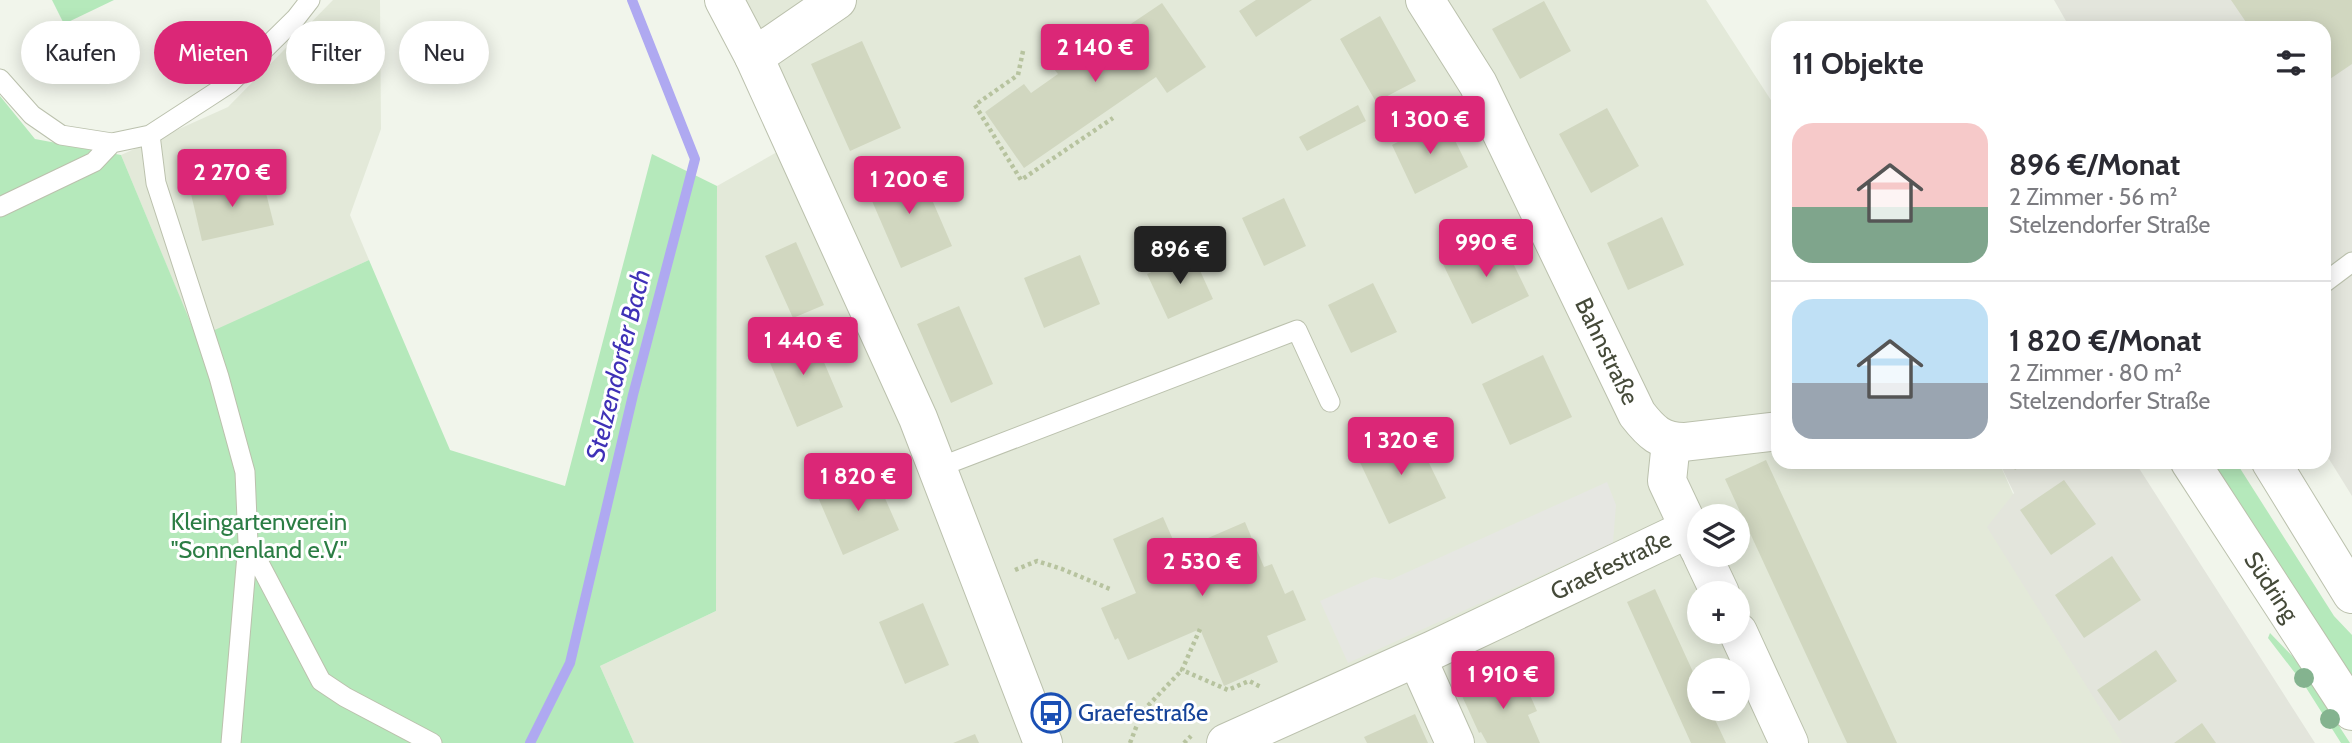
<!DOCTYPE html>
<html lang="de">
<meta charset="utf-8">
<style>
body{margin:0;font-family:Cabin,sans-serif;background:#f7f7f7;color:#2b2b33;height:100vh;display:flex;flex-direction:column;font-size:26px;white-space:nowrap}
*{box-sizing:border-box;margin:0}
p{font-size:23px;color:#7c7c81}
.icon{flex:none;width:38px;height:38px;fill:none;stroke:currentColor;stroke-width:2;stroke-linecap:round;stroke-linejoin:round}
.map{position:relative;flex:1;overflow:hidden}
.side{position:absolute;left:1771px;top:21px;width:560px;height:448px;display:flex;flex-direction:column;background:#fff;border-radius:21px;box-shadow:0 4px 18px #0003}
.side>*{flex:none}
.guide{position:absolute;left:21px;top:21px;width:665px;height:63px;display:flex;gap:14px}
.controls{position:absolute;left:1687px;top:504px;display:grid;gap:14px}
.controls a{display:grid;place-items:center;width:63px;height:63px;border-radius:50%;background:#fff;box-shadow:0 4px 18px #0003;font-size:35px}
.price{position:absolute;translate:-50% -60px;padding:0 16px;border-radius:7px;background:#db2777;color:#fff;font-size:23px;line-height:46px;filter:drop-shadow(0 2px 4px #0008)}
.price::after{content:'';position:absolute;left:50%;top:42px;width:21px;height:16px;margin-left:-10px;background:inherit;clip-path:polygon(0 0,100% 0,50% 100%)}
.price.current{background:#222;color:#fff}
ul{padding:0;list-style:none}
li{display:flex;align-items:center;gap:21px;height:175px;padding:0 21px}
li+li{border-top:2px solid #e1e1e2}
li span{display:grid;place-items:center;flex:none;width:196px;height:140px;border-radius:21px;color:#555}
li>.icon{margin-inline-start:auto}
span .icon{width:84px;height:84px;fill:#fffc;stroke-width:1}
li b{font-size:30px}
h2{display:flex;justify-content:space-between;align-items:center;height:84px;padding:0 21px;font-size:30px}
.pill{padding:0 24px;border-radius:32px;background:#fff;box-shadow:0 4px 18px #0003;font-size:24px;line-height:63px}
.pill.current{background:#db2777;color:#fff}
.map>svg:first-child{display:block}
.residential{fill:#e3e9d9;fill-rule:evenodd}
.industrial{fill:#e3e5dc}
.green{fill:#b5e9bb}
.parking{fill:#e6e7e2}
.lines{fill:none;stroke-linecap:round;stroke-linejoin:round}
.stream{stroke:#afa9f1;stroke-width:10}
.building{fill:#d1d7c0}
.service-casing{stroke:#bbc1ad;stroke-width:21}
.minor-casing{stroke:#bbc1ad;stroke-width:40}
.tertiary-casing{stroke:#bbc1ad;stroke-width:40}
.path{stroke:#b7c39f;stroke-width:4.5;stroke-dasharray:3.5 3.5;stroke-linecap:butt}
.service{stroke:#fff;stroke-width:19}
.minor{stroke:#fff;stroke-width:38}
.tertiary{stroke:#fff;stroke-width:38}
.tree{fill:#84b38f}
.labels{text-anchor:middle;stroke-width:6;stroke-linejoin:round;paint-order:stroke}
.street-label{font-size:24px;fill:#454a39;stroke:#fff}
.park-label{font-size:24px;fill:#2b7d44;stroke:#fff}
.transit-label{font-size:24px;fill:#164399;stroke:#fff;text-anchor:start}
.water-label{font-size:26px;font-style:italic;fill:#3f31b7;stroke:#fff}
</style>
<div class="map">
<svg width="2352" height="743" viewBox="0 0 2352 743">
<rect width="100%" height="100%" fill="#f1f5eb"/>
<path class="residential" d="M333,0H380L381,129L350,215L369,260L197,339L121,155L228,107Z
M733,0H1706L1778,111V462H1999L2123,743H634L600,666L716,611L717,186L800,139ZM1699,516H1738V555H1699ZM1699,593H1738V632H1699ZM1699,670H1738V709H1699Z"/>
<path class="industrial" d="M2054,0H2352V496L2324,451V28H2070Z
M1999,462H2135L2315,743H2122L1987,527L2014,493Z"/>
<path class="green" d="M52,0H114L64,24Z
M0,96L35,139L121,155L197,338L369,260L450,450L565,486L652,154L717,186L716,611L600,666L634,743H0Z
M2210,462H2236L2334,616L2352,635V683Z
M2270,633L2297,661L2350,743H2341L2305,686L2268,638Z"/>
<path class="parking" d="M1607,482L1616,505L1613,543L1348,663L1320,601L1374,577L1390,580Z"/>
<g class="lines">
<path class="stream" d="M530,743L570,663L633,395L695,159L632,0"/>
</g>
<path class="building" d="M1256,0H1312L1256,37L1239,11Z
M2231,0H2352V64L2324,83V28H2250Z
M1544,1L1571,51L1520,79L1492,29Z
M1162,3L1206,67L1167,93L1156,77L1024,168L985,112L1024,84L1031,93L1058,74L1054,69L1103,34L1107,40Z
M1380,16L1416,81L1376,102L1340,39Z
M862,41L901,128L850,151L811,64Z
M1358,105L1366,121L1307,151L1299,137Z
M1607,108L1639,166L1591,193L1559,134Z
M1444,118L1468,167L1415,194L1392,145Z
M917,165L952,246L901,268L866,187Z
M262,177L274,225L202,241L191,194Z
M1284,198L1306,246L1264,266L1242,218Z
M1662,217L1684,265L1628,290L1607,243Z
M1499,234L1529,296L1472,324L1442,262Z
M796,242L824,305L793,318L765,256Z
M1192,253L1213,299L1168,319L1147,274Z
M1080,255L1100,304L1044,328L1024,278Z
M1373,283L1397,332L1351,353L1328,305Z
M959,306L993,384L951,403L917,324Z
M809,327L843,407L797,427L763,346Z
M1543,355L1572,417L1510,445L1482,384Z
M1413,430L1446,498L1389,524L1357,456Z
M1766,460L1897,743H1847L1725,479Z
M2009,462H2028L2015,470Z
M873,471L899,530L843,555L817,495Z
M2064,480L2096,524L2051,555L2020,510Z
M1163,517L1178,551L1245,522L1264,567L1272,564L1285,594L1293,590L1306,620L1267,636L1278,662L1224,686L1200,629L1128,660L1118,638L1115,640L1101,608L1136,593L1113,539Z
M2112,556L2141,600L2084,638L2055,595Z
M1655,589L1699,685V709H1710L1726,743H1691L1627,602Z
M923,603L949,665L905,684L879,622Z
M2156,650L2177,681L2119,721L2097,690Z
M1519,670L1537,711L1528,715L1540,743H1487L1481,732L1479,733L1462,696Z
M1415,714L1428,743H1367L1364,737Z
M2202,723L2216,743H2174Z
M975,734L979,743H953Z"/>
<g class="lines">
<g class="service-casing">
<path id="service" d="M0,79L32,115L61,135L112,143L150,135L230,83L296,18L310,0
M150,135L156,183L219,377L245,472L248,543L231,743
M0,207L94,162L112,143
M2324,283L2352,262
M937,468L1297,330L1330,402
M249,544L321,681L345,697L432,743"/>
</g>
<g class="minor-casing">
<g id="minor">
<path d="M754,57L918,418L1043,743"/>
<path d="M1671,442L1667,481L1699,549"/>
<path d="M1702,555L1720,593"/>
<path d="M1738,632L1789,743"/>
<path d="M1417,658L1455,743"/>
<path id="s1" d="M1226,743L1433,650L1690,528"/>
</g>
</g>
<g class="tertiary-casing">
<g id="tertiary">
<path d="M724,0L754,57L837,0"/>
<path id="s2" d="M1425,0L1478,84L1637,414C1651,432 1661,442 1684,442L1778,431"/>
<path id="s3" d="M2190,462L2352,711"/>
<path d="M2271,462L2352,594"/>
</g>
</g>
<path class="path" d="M1023,51L1018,75L975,105L1021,180L1113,118
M1015,570L1037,561L1062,569L1110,589
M1200,629L1182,670L1228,690L1249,681L1261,687
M1130,743L1142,712L1182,670
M1184,743L1191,736"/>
<use href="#service" class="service"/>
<use href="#minor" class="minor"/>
<use href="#tertiary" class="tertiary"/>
</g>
<g class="tree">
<circle cx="2304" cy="678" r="10"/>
<circle cx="2330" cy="719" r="10"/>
</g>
<defs>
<g id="bus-ring" transform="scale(2.0125)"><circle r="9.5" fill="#fff" stroke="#1a4fb4" stroke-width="1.5"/><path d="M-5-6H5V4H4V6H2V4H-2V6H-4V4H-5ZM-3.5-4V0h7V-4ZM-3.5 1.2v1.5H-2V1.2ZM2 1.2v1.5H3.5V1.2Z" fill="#1a4fb4"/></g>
</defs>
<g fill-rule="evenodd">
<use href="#bus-ring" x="1051" y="713"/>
</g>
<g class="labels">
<g class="street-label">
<text dy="8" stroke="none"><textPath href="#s2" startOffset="396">Bahnstraße</textPath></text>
<text dy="8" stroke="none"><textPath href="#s1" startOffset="424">Graefestraße</textPath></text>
<text dy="8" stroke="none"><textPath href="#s3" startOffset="149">Südring</textPath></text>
</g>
<g class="park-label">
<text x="259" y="530">Kleingartenverein<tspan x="259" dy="28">"Sonnenland e.V."</tspan></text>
</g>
<g class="transit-label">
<text x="1078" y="721">Graefestraße</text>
</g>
<g class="water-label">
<text transform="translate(618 365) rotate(-76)" y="9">Stelzendorfer Bach</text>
</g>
</g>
</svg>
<div class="controls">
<a><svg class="icon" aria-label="layers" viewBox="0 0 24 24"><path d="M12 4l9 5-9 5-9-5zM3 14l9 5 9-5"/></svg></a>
<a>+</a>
<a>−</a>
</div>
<b class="price" style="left:1095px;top:84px">2 140 €</b>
<b class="price" style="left:1430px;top:156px">1 300 €</b>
<b class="price" style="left:232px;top:209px">2 270 €</b>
<b class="price" style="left:909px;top:216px">1 200 €</b>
<b class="price" style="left:1486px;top:279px">990 €</b>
<b class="price current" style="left:1180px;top:286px">896 €</b>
<b class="price" style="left:803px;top:377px">1 440 €</b>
<b class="price" style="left:1401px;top:477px">1 320 €</b>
<b class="price" style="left:858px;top:513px">1 820 €</b>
<b class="price" style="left:1202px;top:598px">2 530 €</b>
<b class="price" style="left:1503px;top:711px">1 910 €</b>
<div class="guide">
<a class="pill">Kaufen</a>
<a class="pill current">Mieten</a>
<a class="pill">Filter</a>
<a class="pill">Neu</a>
</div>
<section class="side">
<h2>11 Objekte<svg class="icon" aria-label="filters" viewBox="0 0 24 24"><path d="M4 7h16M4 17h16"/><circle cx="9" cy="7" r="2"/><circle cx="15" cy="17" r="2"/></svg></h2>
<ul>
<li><span style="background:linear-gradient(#f6c9c9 60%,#7fa58c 0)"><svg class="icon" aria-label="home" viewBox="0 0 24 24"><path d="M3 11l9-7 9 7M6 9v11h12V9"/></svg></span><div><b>896 €/Monat</b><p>2 Zimmer · 56 m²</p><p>Stelzendorfer Straße</p></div></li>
<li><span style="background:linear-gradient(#bfe0f5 60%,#9aa5b1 0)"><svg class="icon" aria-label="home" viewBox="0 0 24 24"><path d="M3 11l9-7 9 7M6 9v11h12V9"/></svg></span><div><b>1 820 €/Monat</b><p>2 Zimmer · 80 m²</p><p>Stelzendorfer Straße</p></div></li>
</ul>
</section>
</div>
